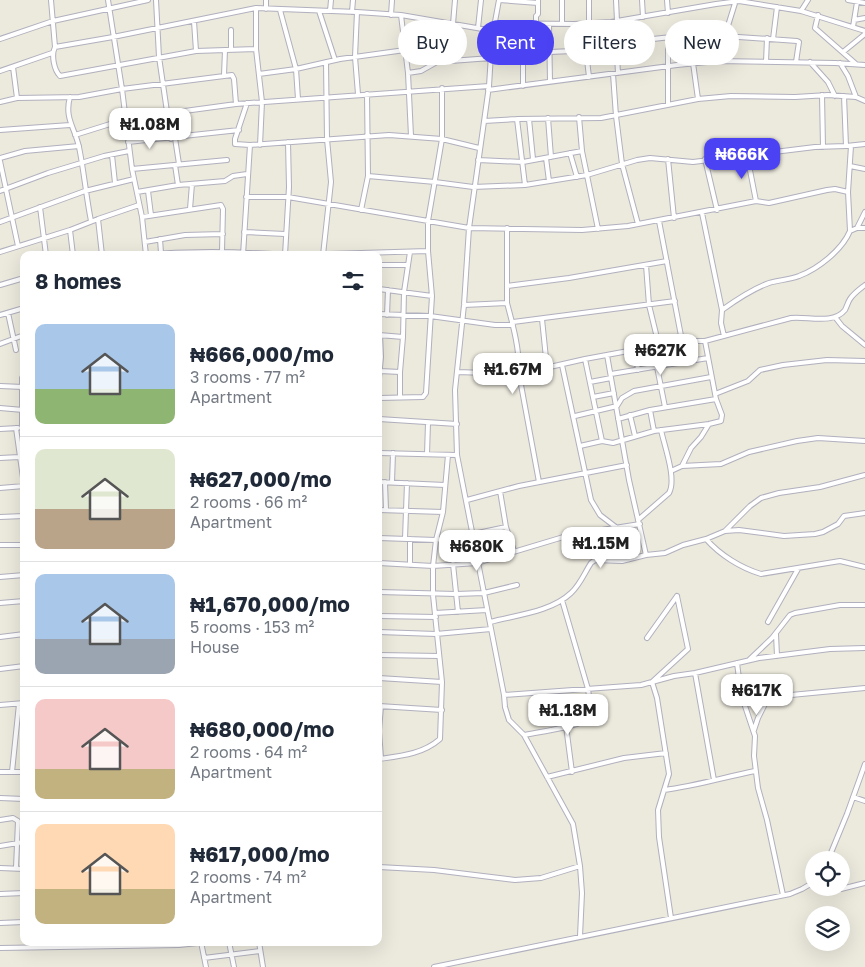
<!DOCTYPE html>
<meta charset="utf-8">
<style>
body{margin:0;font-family:"Golos Text",sans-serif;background:#f6f6f7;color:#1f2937;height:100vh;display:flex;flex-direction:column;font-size:19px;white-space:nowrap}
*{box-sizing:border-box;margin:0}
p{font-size:16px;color:#747a83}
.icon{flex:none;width:28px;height:28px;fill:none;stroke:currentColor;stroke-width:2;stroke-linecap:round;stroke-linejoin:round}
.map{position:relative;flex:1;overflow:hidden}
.panel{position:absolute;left:20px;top:251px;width:362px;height:695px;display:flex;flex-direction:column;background:#fff;border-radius:10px;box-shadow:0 5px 20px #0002}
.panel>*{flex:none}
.top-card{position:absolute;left:398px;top:20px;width:392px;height:45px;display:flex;gap:10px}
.controls{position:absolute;left:805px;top:851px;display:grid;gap:10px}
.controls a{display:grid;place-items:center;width:45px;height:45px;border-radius:50%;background:#fff;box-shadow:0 5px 20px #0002;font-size:25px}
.price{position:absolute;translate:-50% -42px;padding:0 11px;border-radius:10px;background:#fff;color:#222;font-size:16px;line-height:32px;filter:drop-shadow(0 1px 2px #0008)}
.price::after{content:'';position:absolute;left:50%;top:30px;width:15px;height:11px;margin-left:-8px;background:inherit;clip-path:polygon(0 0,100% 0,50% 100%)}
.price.active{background:#4b43f3;color:#fff}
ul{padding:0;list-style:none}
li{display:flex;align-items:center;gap:15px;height:125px;padding:0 15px}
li+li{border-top:1px solid #e0e1e3}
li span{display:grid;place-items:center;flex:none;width:140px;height:100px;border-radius:10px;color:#555}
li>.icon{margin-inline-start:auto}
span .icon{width:60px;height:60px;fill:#fffc;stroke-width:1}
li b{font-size:21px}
h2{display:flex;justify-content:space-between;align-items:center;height:60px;padding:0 15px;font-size:21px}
.chip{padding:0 18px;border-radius:22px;background:#fff;box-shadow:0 5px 20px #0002;font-size:18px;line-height:45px}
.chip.active{background:#4b43f3;color:#fff}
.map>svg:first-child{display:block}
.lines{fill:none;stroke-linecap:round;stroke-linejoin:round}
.minor-casing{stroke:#b1b0be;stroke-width:6}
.minor{stroke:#fff;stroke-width:4}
</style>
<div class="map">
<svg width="865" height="967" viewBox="0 0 865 967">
<rect width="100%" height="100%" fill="#ece9dd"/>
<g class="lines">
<g class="minor-casing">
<path id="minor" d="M51,0L55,47C51,55 54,70 60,76L196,51L256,49
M108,0L122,89L132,169L142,217L146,255
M156,0L159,57L171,139
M266,0V9
M616,0L617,21
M642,0L643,17
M667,0L668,13
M848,0L865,3
M538,3L499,0L492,38L489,86L469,228L464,305L455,390L457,455L504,695L505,707L509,720L524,735L573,824L580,866L582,893L580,936
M256,8V49L262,102L260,145
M280,10L296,69L298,99
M319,11L335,60
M330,11L331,0
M801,11L808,0
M352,12L353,0
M357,12L355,57L358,94
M391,15L392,0
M401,15L408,73L411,136
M818,15L815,28L856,64
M421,19L432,64
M854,20L865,18
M194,21L196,51
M615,22L618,73
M495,23L574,24L611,22L716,4L739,1L801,11L865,31
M589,23V0
M453,24L455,0
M523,24V86
M536,24V16L538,14V0
M549,24L550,82
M562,24V0
M853,27L857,2
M478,28L481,0
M724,36L797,41L799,42L796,62
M668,37V105
M0,39L53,21L148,0
M773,39L777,7
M617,43L725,31
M55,47L113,37L256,8L357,12L401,15L494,31
M231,50V30
M586,51L589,77
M550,52L618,49
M843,52L865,34
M717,61L736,0
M766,62L767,38
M810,62L828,82L835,96
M693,63L698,99
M840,63L848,76L856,97
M688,64V35
M13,67L17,98
M0,71L52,53
M408,73L421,71L437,62L491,58
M259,74L296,69L340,59L405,50
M613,74L616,116L622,164L638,224
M224,75L225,50
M488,90L677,65L717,61L835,63L865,65
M822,95L823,147
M844,96L846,146
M70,97C64,118 75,128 79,147C84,171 86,196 91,221
M0,102L17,98L79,97L122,89L232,75L234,79L236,104
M247,103L235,139V144L250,145L389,135L442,139L479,148
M579,117L582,151L598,229
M548,118L551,157
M517,119L525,185
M529,119L533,159
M484,121L517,119L601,118L698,99L731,96L795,97L828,95L856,97L865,101
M0,130L70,125
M75,135L126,119L236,104L489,86
M175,138L179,164
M128,142L239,130
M570,153L577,177
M112,155L115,183
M747,155L756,201
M0,158L25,151L79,146
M546,158L549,181
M668,159L674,218
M705,159L717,210
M478,160L523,162L582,151
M0,161L18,246
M175,165L178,185
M850,166L865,169
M132,169L227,160
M368,176L435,182L473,187L525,185L587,175L637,160L650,158L693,162L815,147L846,146L865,144
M0,191L48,173L104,156L129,151
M148,191L151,215
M137,192L178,185L225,181L233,176L247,174
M246,197H288L469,228L582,230L628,226L756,201L769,203L827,190L835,189L848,192
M40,207L46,255
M190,209L192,184
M361,210L368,176L367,94
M702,213L722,310L721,323L724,336
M142,217L221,205L223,209L222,251
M98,219L102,255
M659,221L682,341
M0,222L85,191L134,179
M857,228H865
M70,230L73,255
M850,231L848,192L851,146
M244,232L285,234
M160,239L161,253
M145,242L185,235L223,234
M0,252L70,230L98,219L139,205
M139,255C188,251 235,251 284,255
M243,255L250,145
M285,255L289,187L288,142
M294,255L428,251
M323,255L331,182L327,139L326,62
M379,265H408
M646,265L649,305L659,346L662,367
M0,285L24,278
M507,286L569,278L667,261
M379,289L432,296
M507,303C513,325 520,351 519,374L539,482
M464,305L507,303V228
M722,310C736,300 752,289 769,283C778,280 789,280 799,276C818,269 842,250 850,231L857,228L865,212
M8,313L16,350
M379,314L430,316L495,325H513
M0,315L24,308
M387,315L388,290
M835,317L842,326L865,345
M542,319L547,368
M513,322L675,301
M379,335L403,337
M0,344L24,335
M635,350L638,370
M607,355L629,480L646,555
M585,359L602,441
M562,365L591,500L600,515L617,528
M657,367L665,407
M380,371L400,372
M457,372L519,374L585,359L682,341H705L791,318C807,316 833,325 845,310C847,306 848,302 850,299C854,293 860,289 865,285
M611,374L708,358
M22,378V428
M379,378L381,357L380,335
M590,382L611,378
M0,386L23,387
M715,394L748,381L760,370L783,365L827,360L865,361
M400,397V372L403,337L404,292L410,252
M593,397L614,393
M379,398L423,397L426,393L432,296L428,251V221L442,139V88
M0,408L23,410
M650,410L654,431
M630,415L635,436
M575,416L617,406L622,398L634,391L711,377
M379,419L457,424
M618,419L650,410L716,399
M16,428L24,485
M0,429L18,428
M580,446L602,441L613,443L654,431L709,424L721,421L722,415L716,399L705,341
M379,453L457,455
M427,454L428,423
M0,458L19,457
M682,466L721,464L749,452L797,441L818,438L865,441
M671,471L682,466L691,448L701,437L709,424
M379,482L445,485
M385,482L386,510
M392,482L393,453
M0,488L24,486
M467,500L519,486L627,465
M379,510L443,512
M0,517L24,516
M638,520L669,493C677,479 664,445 661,430
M506,527L514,551
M725,531L750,506L761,498L779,493L820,487L865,475
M379,538L436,540L473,534L506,527L500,491
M405,539L407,483
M706,539C720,555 741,568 761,574L840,561L865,567
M0,545H24
M379,563L433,566L477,563L570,535L640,524
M453,564L458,612
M410,565V539
M0,577L24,575
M379,592L456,594L484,593L517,585
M0,603L24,601
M435,613L487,610
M379,616L436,617
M490,622C516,615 551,612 571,593C580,585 585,572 591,563L595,560L622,561L646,555L665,553L683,545L706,539L725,531L739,530L784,536L815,534L823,532L838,524L844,516L865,513
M768,622L798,569
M379,632L436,634L491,629
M776,634L777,656
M0,637L24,634
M647,638L677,596
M379,655L439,656
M749,660L772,638L790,615L795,613L840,605H865
M737,663L741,694L755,736L754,756L758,788L767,820L783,895
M0,669L24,666
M695,673L714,780
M379,678L442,682
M504,695L641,685L674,676L695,673L759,658L830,649L865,648
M741,695L761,702L778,694L791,695L865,688
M0,705L24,703
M379,706L442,710
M566,726L572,772
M754,730L758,718L767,700
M379,731L381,758
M379,731L381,706
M524,735C539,732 583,726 592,717L588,689L562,600
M379,759C401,756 423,754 440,739L442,682L433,595V566L436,540L443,512L448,455
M0,772H24
M12,772L19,704
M547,777L624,758L666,753
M664,790C695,786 725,777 755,771
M853,797L865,801
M0,798L24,799
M0,820L13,818L18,821L16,868
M0,846L24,842
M828,860L847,814L865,764
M379,867L434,870L515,880L541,878L580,866
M0,868L24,869
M833,888L841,889L865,883
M0,894L24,893
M671,918L659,837L658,810L669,774L657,698L652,682L688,649L677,596
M0,923L24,922
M201,942L206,967
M229,942L234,967
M259,942L263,967
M0,948L179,945L208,942
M204,958L260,951
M434,967L790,894L802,889L814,882"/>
</g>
<use href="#minor" class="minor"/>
</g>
</svg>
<div class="controls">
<a><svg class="icon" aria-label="locate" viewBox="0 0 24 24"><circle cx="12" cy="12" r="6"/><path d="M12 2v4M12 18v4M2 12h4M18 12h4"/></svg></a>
<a><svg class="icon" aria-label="layers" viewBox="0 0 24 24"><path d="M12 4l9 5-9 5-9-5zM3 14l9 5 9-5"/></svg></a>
</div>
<b class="price" style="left:150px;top:150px">₦1.08M</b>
<b class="price active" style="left:742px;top:180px">₦666K</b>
<b class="price" style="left:661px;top:376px">₦627K</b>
<b class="price" style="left:513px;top:395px">₦1.67M</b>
<b class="price" style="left:601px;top:569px">₦1.15M</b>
<b class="price" style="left:477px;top:572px">₦680K</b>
<b class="price" style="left:757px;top:716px">₦617K</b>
<b class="price" style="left:568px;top:736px">₦1.18M</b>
<div class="top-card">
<a class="chip">Buy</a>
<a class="chip active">Rent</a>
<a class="chip">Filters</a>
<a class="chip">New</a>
</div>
<section class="panel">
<h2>8 homes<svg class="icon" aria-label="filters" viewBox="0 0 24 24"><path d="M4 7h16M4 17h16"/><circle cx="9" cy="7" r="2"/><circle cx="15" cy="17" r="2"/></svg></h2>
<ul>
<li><span style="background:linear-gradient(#a9c7e8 65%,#8fb573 0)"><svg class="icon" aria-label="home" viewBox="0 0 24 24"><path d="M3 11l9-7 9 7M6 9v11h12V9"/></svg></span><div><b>₦666,000/mo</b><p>3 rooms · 77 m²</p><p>Apartment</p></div></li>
<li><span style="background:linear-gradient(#dfe7d0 60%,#b9a48a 0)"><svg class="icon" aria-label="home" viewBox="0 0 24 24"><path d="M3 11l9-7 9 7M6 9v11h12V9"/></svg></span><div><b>₦627,000/mo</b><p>2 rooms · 66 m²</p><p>Apartment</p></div></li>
<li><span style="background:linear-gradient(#a9c7e8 65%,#9aa5b1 0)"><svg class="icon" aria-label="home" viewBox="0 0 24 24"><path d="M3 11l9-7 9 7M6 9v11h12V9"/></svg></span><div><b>₦1,670,000/mo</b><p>5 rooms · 153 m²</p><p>House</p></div></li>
<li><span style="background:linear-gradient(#f6c9c9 70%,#c2b280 0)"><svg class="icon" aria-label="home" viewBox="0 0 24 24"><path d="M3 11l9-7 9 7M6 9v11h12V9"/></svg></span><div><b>₦680,000/mo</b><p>2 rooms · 64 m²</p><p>Apartment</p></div></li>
<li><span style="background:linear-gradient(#ffd9b3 65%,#c2b280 0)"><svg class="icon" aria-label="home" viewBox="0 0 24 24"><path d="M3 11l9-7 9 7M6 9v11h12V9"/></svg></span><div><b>₦617,000/mo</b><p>2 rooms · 74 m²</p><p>Apartment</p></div></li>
</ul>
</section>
</div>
